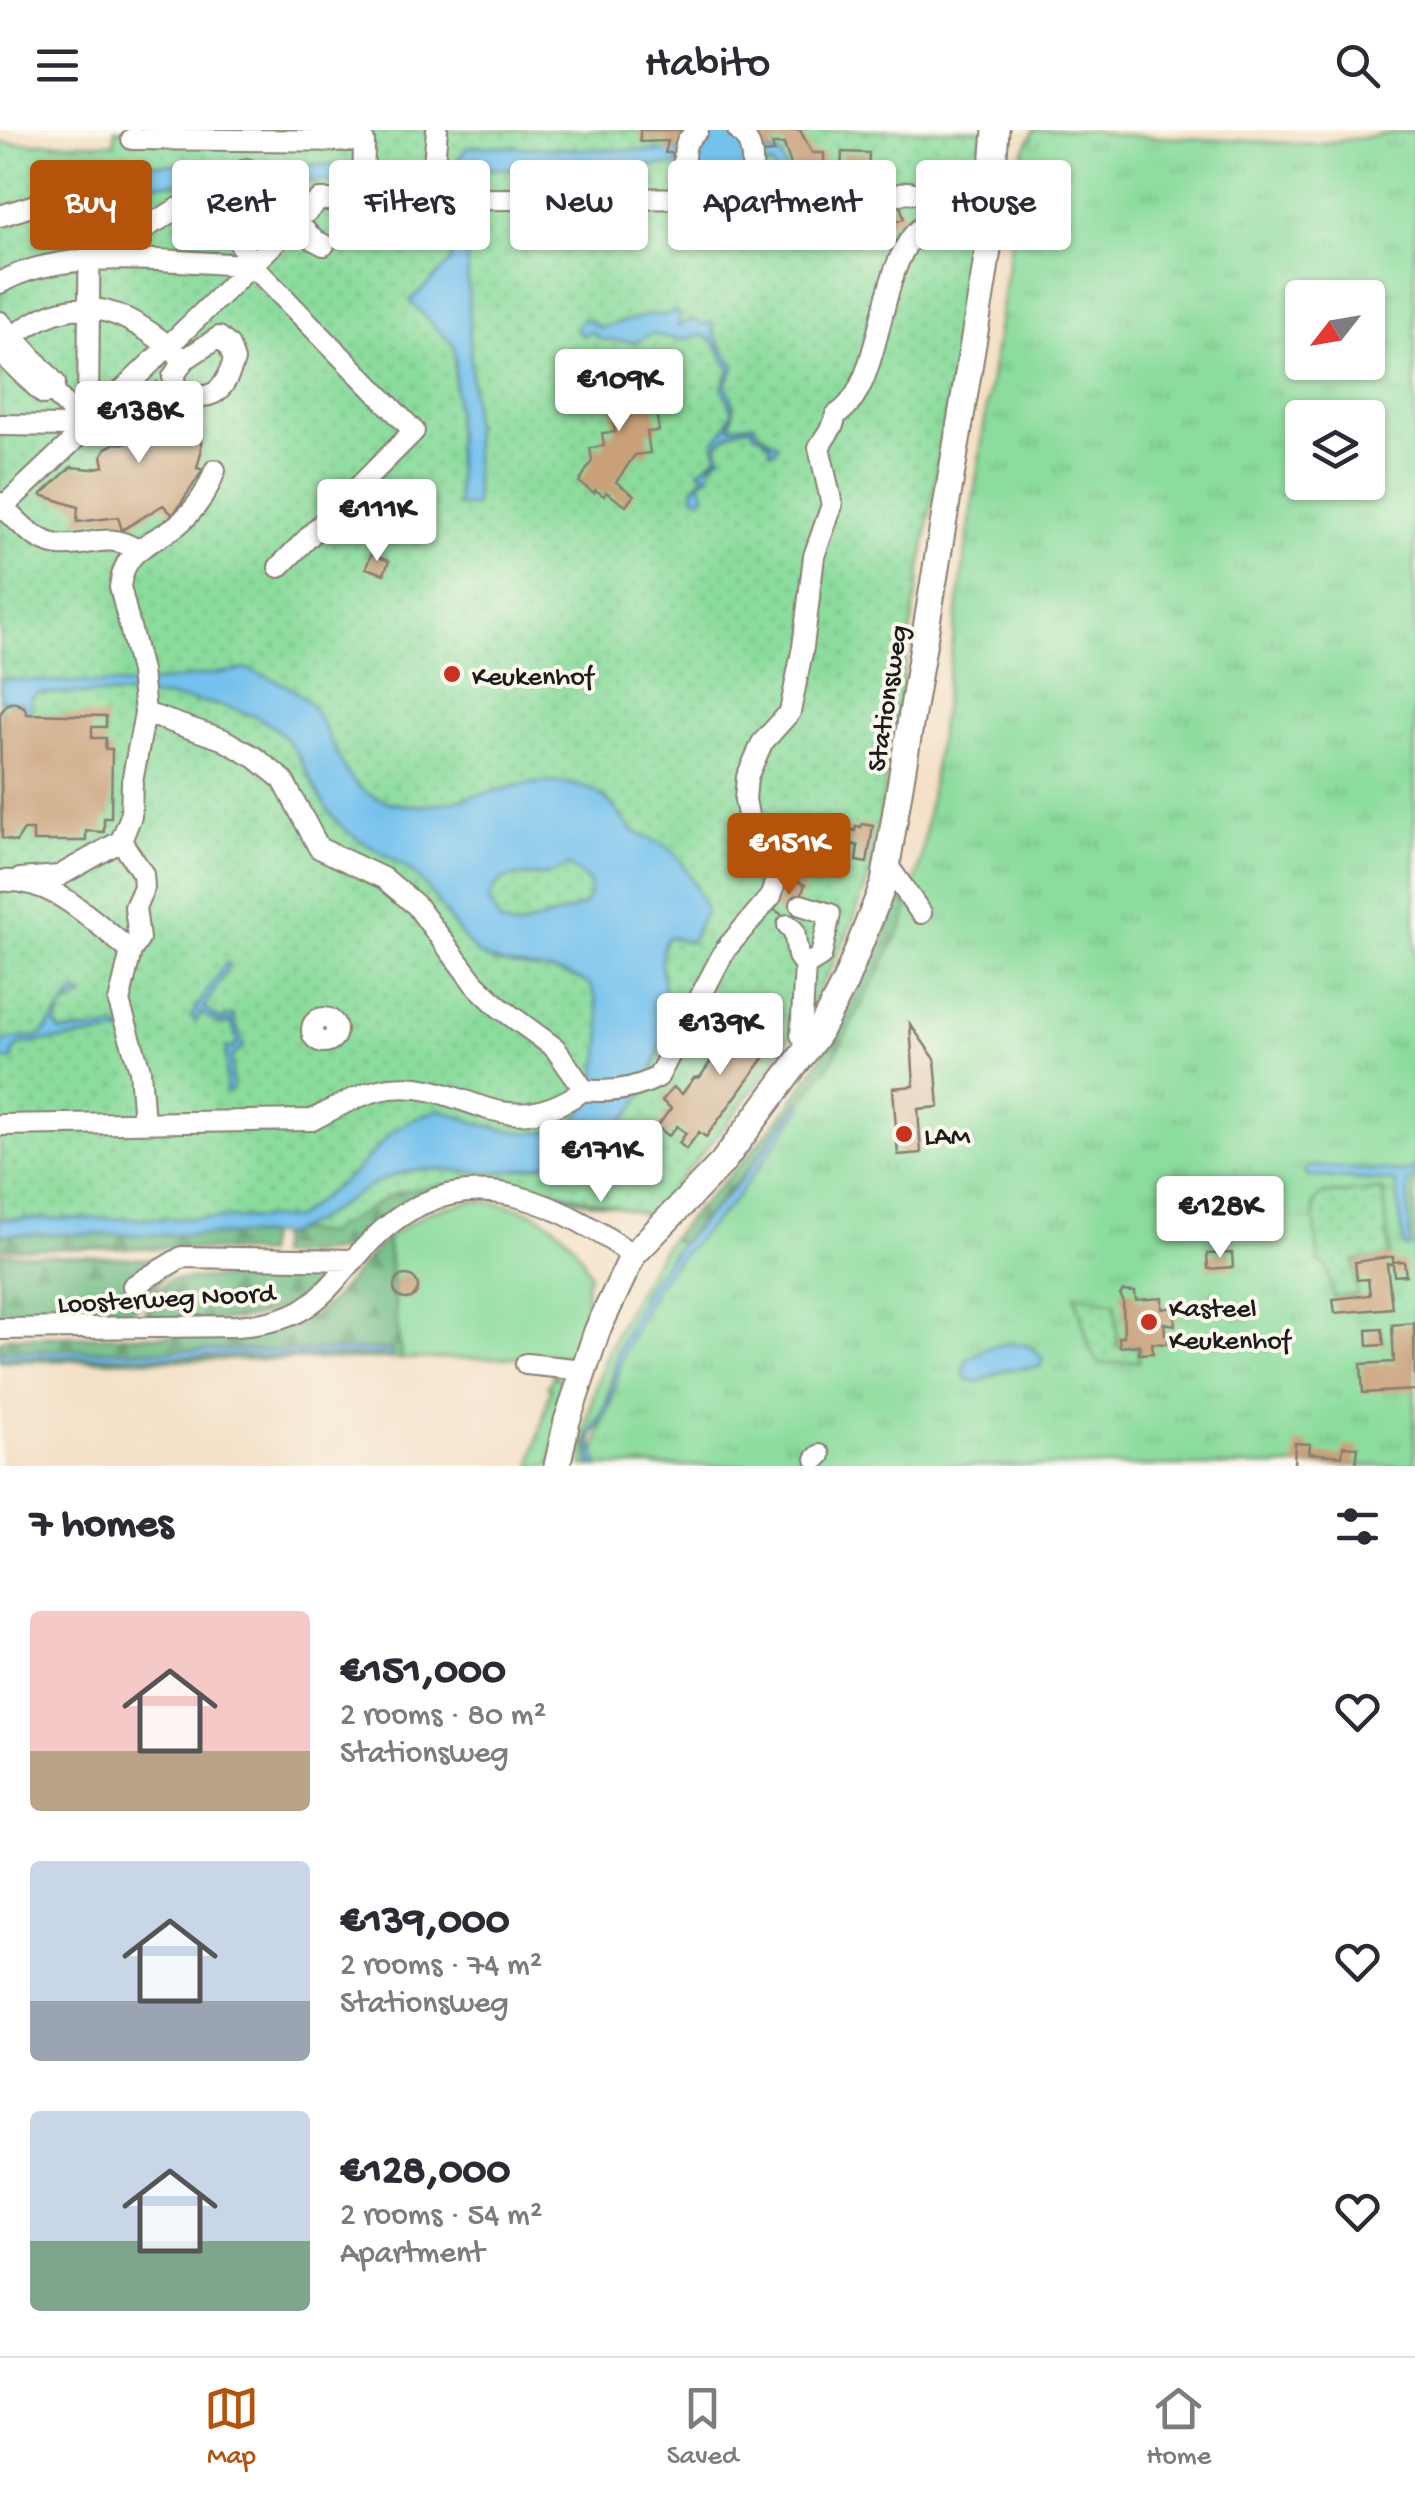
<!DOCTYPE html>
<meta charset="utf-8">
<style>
body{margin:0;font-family:"Gochi Hand",sans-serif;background:#f7f7f7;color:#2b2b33;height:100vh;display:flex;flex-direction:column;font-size:38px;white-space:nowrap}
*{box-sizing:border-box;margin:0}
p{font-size:32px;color:#7c7c81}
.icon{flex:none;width:55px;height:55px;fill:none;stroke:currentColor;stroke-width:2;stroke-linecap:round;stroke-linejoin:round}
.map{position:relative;height:1336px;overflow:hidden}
.details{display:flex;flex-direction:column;background:#fff;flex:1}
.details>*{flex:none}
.banner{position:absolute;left:30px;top:30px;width:1355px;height:90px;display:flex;gap:20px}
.needle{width:65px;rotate:239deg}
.buttons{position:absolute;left:1285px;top:150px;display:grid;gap:20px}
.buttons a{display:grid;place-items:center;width:100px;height:100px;border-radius:10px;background:#fff;box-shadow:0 2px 8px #0004;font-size:50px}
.price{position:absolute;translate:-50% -85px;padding:0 22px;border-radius:10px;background:#fff;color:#222;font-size:32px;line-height:65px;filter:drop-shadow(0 2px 5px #0008)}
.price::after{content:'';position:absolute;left:50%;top:60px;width:30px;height:22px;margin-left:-15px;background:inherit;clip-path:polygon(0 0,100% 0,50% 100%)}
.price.current{background:#b45309;color:#fff}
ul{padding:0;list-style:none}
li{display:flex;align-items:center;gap:30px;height:250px;padding:0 30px}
li span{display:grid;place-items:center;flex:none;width:280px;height:200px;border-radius:10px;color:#555}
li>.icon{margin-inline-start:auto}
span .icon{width:120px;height:120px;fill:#fffc;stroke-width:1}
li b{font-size:42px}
h2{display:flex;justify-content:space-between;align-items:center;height:120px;padding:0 30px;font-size:42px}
.chip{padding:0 35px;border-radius:10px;background:#fff;box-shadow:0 2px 8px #0004;font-size:35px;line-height:90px}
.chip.current{background:#b45309;color:#fff}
header{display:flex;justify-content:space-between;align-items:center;height:130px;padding:0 30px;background:#fff;font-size:45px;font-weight:600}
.menu{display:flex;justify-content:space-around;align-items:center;height:140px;border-top:2px solid #e1e1e2;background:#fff;font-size:28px;color:#7c7c81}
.menu a{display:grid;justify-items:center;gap:5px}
.menu .current{color:#b45309}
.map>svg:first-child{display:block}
.grass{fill:#8bdc9d;stroke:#547c5c;stroke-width:2.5}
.forest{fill:url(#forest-firs);stroke:#466c50;stroke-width:2.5}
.park{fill:url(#park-tufts);stroke:#547c5c;stroke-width:2.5;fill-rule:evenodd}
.garden{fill:url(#garden-dots);stroke:#547c5c;stroke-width:2.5}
.water{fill:#73c1ed;stroke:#486e84;stroke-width:2.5;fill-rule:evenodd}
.building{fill:#c9a079}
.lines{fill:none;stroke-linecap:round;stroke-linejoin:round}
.minor-casing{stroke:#887e72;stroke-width:24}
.major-casing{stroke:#887e72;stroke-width:29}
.minor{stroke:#fff;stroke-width:20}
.major{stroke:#fff;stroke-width:25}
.poi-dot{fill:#c8321e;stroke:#fbf7ec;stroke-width:4}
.labels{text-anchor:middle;stroke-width:8;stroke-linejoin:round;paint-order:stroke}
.poi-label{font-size:28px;fill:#1c1c1c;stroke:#fbf7ec;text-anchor:start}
.street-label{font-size:28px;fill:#1c1c1c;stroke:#fbf7ec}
</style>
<header><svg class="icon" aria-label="menu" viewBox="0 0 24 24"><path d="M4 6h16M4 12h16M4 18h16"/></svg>Habito<svg class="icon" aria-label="search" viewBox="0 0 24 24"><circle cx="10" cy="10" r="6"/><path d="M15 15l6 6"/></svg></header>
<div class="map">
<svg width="1415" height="1336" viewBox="0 0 1415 1336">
<defs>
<pattern id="forest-firs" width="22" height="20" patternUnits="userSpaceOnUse" patternTransform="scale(2.5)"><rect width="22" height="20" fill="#70bc84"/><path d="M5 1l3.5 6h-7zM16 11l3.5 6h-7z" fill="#5b986b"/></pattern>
<pattern id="park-tufts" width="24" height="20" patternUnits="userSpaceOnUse" patternTransform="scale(2.5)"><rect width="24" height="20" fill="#8bdc9d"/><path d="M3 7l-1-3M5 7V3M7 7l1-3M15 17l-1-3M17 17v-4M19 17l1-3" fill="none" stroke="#77bc87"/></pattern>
<pattern id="garden-dots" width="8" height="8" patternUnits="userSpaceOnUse" patternTransform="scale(2.5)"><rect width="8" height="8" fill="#8bdc9d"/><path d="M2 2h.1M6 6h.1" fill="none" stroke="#77bc87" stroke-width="1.8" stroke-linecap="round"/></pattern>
</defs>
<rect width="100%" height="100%" fill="#fbf7ec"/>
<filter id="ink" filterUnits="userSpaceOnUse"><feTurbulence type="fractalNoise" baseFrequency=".01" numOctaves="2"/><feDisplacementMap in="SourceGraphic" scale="20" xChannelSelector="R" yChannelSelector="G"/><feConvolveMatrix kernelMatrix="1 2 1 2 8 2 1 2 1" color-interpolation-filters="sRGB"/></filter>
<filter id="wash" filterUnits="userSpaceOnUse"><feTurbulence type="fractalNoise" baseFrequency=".0048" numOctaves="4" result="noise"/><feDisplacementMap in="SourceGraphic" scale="40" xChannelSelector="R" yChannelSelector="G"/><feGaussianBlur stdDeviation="2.25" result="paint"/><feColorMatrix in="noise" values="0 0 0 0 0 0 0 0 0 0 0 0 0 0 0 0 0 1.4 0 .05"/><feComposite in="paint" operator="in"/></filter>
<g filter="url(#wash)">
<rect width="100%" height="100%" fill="#f4e1c7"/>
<path class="grass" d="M472,1071C527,1073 569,1091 590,1145L586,1152L587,1193L572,1227L401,1229L387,1108L430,1081Z
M671,1108L680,1114L647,1156L618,1220L611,1266L587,1314L591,1336H583C582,1263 628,1166 671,1108Z
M550,1240L571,1258L550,1336H531L551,1258L548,1256L554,1246Z"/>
<path class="forest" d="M897,767L908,774L950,843L857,972L798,973L736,1056L680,1114L671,1108C692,1082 716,1060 739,1035C807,963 866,860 897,767Z
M487,1042L647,1080C619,1076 590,1074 562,1067C544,1063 527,1055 509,1053C446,1042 390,1073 351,1120L277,1126L279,1105L382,1050Z
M224,1103L268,1105L265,1124L178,1118L0,1119V1104Z
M387,1108L401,1229L0,1231V1227L391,1225V1220L0,1221V1211L8,1207L246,1205C328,1201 335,1158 387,1108Z
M0,1123L178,1130L125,1191L0,1190Z
M330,1141C313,1157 295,1174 272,1182C238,1195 183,1189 146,1190L143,1186L153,1163L171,1150Z"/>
<path class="park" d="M1034,0H1091L1113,5L1316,14L1415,0V1336H593L615,1234L672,1123L771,1015L834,927L903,796L921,730L1024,21ZM1302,168H1368V232H1302ZM1302,288H1368V352H1302Z"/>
<path class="garden" d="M115,0H982L979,62L967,70L966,80L978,92L871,741C830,875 740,982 648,1085L502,1047L397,1062L325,1104L267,1097L0,1096V13H114Z
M1383,1060L1390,1125L1386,1128L1354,1131L1357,1165L1333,1167L1327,1136L1319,1132L1313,1073L1321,1065Z
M1075,1164L1115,1173L1118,1217L1138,1216L1139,1231L1100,1234L1091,1222Z"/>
<path class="water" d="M718,0L736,6L761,23H779C794,50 784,56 820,57V66L785,61L773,36C734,33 724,84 690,35L469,39L467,128L476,376H458L454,216L410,171L451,132L449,43L466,18L481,16L690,22L701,6Z
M62,33L201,35V53L62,54Z
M277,34L356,35L355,52L277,50Z
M673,181L680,184L678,196L693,189L702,194L711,192L715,206L735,237L726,254C736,276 736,276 730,297L754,293L758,301L778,315L775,321L770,322V312H765L763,306L754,304L752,297C736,298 728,303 717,315L721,326L711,334L710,345L700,352L705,365L701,369L694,366L693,359L705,343L699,341L717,326L714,312L724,300L733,281L722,257L730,239C721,227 718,208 701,205L682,210L650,204L637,212L600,209L592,202L581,205L576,200L581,190H589L601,198C619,191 635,190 652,184L665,186Z
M247,539C271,548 296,556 312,577C334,606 340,654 377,668C447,697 523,629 594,661C614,670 620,691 637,703C648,710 662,711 671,720C687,734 696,760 706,779L691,812L668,807C653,826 667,857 666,880C664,906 656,938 644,961C613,1024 538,1043 473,1042C447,1041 424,1035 398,1044C357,1057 325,1092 283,1105L0,1104V1089L295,1088L356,1041L390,1004L407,992L439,979C474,993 541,1018 575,990C587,980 593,955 597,940C604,913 603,881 590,855C554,832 502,843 476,822C457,805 439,770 420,750C395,723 356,716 334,688C311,660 305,624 276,599C228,560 99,565 38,563L31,568V583L27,584L22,573L0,570V549L136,555ZM569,736L589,752L590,764L583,776L516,798L501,793L489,772C496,740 520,748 545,745C553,745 561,739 569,736Z
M226,832L230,835L204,878L221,890L233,885L244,917L232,926V961L226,962V917L232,919L238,914L231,892L221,895L201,883L196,891L191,887Z
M76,861L83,867L63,877L56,895L61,902L121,898L122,903L22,914L15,919L12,930L0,929V916L7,910L41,906Z
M800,972L803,976L733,1072L678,1129L655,1158L623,1224L611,1276L592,1308L598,1336H591L589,1306L608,1273L618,1220L647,1156L680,1114L736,1056Z
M1308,1036L1404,1042L1415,1039V1048L1408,1052L1410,1117H1404L1396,1052L1309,1046L1305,1044Z
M1008,1213C1023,1213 1035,1216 1043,1230L1040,1237L1005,1240L979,1252L966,1249L963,1241L966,1230L987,1218Z
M392,1220V1225L0,1227V1221Z"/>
<g id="blocks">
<path class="building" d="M640,0H686L677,23H665L668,11L640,12Z
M753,0H800L812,23H824V51L796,50L784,14H772L774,22L761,23Z
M842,22L869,23L868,44H841Z
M900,74L904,89L870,99L866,84Z
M636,240L640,261L631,263L633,272L654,269L659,301L647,302L650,323L635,325L616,352L634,365L626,376L606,362L604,366L595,360L594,363L579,352L592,331L590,318L604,316L602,303L615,302L611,274L581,278L580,273L589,269L587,256L610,253L614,243Z
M157,252L165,279L201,272V323L197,338L203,340L173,385L163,375L122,400L118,387L77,392L78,377L41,365L71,337L91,339L104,336L102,325L106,318L115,313L126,314L130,295L127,281Z
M371,424L389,431L384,444L366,438Z
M14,572L24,577L27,584L106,586V597H92V608H106L105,619H112L111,688H104V702L86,701V711H33V700H24L16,712L2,708L0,584L7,574Z
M862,694L873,696L867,733L856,731L858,716L848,713L846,705L837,704L838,696L855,701L856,696L861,697Z
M788,747L805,755L791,791L772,778Z
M748,869L765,882L759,891L780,906L706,1007L699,1002L686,1019L679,1013L686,1003L677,996L669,1006L657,997L671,978L662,971L673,957L682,964L694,948L700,947L741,888L737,885Z
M910,894L935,929L939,977L918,979L921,1023L898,1025L893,958L914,956Z
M1232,1123L1233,1137L1208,1139L1207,1124Z
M1387,1127H1393V1132L1404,1131L1406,1145L1394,1146L1393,1134H1387L1392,1178L1335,1183L1333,1169L1370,1165L1368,1149L1357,1150L1355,1132Z
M394 1157a12 12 0 1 1 24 0a12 12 0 1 1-24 0Z
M1123,1161L1135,1162L1136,1170L1162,1168V1179L1174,1177L1175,1195L1164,1193L1165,1204L1169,1207L1167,1214L1152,1213L1153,1223L1139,1224V1215L1120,1217L1119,1207H1124L1123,1170L1120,1165Z
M1414,1193L1415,1260L1363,1263L1361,1234L1394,1232L1392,1195Z
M1382,1199L1384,1215L1368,1216L1367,1200Z
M1295,1313L1310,1314L1309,1323L1342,1326L1343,1316L1358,1317L1356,1336H1294Z"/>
</g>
</g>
<g filter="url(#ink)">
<use href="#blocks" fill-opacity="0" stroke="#887e72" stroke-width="2.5"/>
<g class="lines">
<g class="minor-casing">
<path id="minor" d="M698,0L687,11C679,36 687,51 705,67
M738,0C759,17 751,43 750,68
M132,9L364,11L363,70
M210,61L252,135L414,301L279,437
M416,70L433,46L437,0
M0,86L38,74L90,70L88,279
M89,130L247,39L314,110L324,115
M0,153C63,115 179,133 252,135
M0,192L55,253L50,258L75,285
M219,207L229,216L234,230C224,263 212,273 178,262L173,247L184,230Z
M0,218C68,155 122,173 184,230
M0,222L44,264L50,258
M98,284L319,70L750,68L832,76L868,75L906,62L923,64L942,73L994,78
M0,295L71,296
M215,340C208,361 198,376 181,392C156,414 124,415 120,457L141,541L145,583L222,609L256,628L283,650L319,718L385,749L416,775L474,853L499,877L555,918L584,960C609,963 635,959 658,947L725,820L771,766L775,752L770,722L749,690L745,670L747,647L762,613L790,582L803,517L814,426L832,375L819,317L833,295L836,285C883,257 876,146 916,102C923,95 933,90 941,84L942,73
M0,373C15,389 36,413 59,415C90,418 106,400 137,420
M0,380L76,308
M121,711L143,744L144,757L135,777L139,809L131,821L119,872L140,940L144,993
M888,736L921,783
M20,749L59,746L121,711L131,686L132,652L145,583
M0,751C54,747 91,790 131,821
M801,775L830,784L821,826L805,836
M788,795L794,801L798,826L805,836L801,905L809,916
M312 900a12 12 0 1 1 24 0a12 12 0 1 1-24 0Z
M0,995L312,990C336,978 363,961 391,958C467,950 500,1018 584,960
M133,1156L182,1127L354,1130
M0,1199L236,1196C316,1191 321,1162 372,1110C457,1025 549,1066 633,1125
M526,1234L584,1240
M816,1329L820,1325"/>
</g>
<g class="major-casing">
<path id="major" d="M557,1336L567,1291L597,1201L633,1125L722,1033L818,904L845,852L884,753L984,147L994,78L991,62L996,0"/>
</g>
<use href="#minor" class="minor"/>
<use href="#major" class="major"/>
</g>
</g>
<g class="poi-dot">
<circle cx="452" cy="544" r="10"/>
<circle cx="904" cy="1004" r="10"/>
<circle cx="1149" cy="1192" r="10"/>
</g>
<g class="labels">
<g class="poi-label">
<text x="472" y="554">Keukenhof</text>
<text x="924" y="1014">LAM</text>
<text x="1169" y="1186">Kasteel<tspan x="1169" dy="32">Keukenhof</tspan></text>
</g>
<g class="street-label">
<text transform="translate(885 568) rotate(-81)" y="10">Stationsweg</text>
<text transform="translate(166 1166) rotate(-3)" y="10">Loosterweg Noord</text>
</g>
</g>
</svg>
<div class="buttons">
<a><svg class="needle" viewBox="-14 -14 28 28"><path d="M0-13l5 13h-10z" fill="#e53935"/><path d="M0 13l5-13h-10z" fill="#7c7c81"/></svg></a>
<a><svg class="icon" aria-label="layers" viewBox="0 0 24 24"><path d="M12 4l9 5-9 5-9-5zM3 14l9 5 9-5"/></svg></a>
</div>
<b class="price" style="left:619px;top:304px">€109K</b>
<b class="price" style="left:139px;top:336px">€138K</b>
<b class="price" style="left:377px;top:434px">€111K</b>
<b class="price current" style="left:789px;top:768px">€151K</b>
<b class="price" style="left:720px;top:948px">€139K</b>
<b class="price" style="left:601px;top:1075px">€171K</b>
<b class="price" style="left:1220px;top:1131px">€128K</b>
<div class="banner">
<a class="chip current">Buy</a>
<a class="chip">Rent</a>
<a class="chip">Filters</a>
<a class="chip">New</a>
<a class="chip">Apartment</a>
<a class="chip">House</a>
</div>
</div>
<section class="details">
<h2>7 homes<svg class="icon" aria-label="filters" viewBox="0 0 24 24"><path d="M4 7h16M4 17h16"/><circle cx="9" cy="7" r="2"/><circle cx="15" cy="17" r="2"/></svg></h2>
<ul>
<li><span style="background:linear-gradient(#f6c9c9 70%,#b9a48a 0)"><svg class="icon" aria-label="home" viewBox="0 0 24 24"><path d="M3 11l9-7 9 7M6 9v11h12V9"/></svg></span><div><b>€151,000</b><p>2 rooms · 80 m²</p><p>Stationsweg</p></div><svg class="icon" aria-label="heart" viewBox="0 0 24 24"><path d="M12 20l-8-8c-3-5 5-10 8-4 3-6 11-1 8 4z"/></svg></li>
<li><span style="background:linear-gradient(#c9d6e8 70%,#9aa5b1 0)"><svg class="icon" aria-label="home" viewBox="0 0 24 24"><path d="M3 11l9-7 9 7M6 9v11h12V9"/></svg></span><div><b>€139,000</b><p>2 rooms · 74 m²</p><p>Stationsweg</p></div><svg class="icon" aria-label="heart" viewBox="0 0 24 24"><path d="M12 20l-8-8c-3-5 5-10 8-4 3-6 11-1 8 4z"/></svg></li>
<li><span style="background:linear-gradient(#c9d6e8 65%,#7fa58c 0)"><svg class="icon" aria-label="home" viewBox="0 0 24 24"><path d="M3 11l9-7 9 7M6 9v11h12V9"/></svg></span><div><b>€128,000</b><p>2 rooms · 54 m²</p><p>Apartment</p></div><svg class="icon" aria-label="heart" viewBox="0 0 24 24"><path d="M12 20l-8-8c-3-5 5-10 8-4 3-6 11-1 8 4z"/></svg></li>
</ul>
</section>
<nav class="menu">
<a class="current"><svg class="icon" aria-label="map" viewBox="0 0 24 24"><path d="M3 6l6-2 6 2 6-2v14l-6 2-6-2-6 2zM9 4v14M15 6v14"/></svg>Map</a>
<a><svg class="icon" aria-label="saved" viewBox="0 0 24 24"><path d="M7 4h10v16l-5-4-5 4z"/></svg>Saved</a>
<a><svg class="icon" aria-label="home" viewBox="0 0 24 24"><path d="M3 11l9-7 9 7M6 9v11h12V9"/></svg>Home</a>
</nav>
